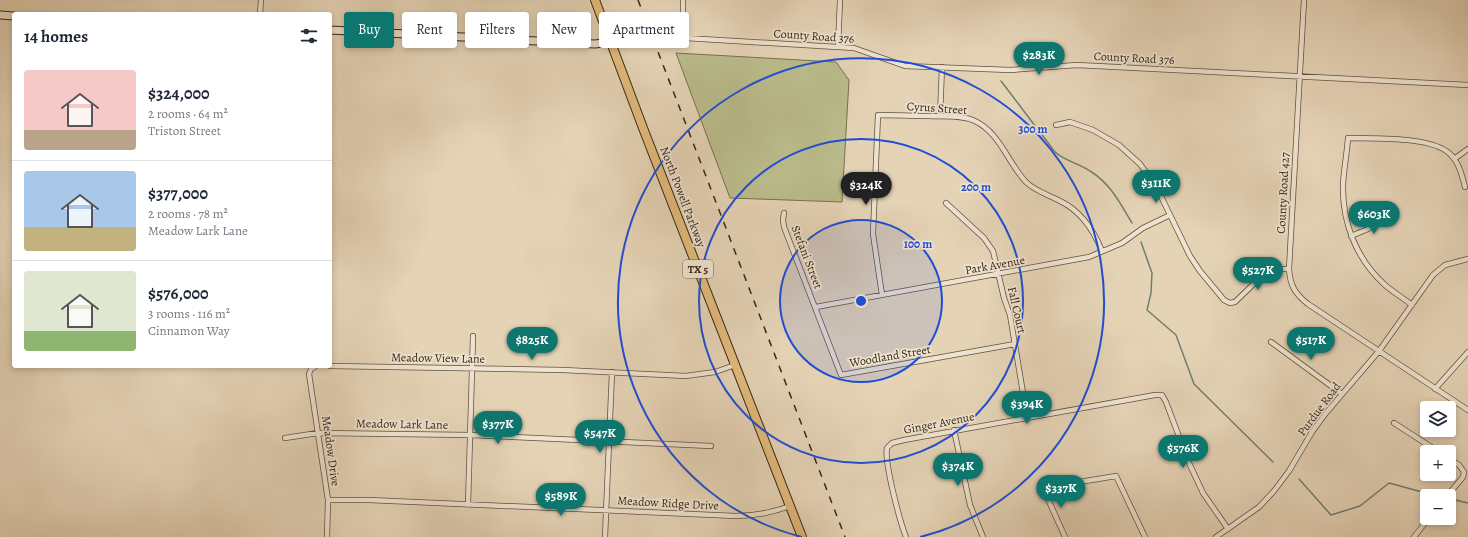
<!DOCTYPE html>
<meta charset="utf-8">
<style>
body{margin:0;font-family:Alegreya,serif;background:#f6f6f7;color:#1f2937;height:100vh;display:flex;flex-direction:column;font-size:15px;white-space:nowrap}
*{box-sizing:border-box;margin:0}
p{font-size:13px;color:#747a83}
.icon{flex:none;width:22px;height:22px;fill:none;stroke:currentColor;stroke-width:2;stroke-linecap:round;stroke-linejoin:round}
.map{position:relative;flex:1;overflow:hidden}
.sheet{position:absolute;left:12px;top:12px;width:320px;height:356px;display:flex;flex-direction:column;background:#fff;border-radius:4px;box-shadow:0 2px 6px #0003}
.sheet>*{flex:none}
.top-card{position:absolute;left:344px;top:12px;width:380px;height:36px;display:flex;gap:8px}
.controls{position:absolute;left:1420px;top:401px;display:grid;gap:8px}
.controls a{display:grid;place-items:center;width:36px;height:36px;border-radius:4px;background:#fff;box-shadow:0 2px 6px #0003;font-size:20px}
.price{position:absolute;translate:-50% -34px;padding:0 9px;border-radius:14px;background:#0f766e;color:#fff;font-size:13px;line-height:26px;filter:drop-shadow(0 1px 2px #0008)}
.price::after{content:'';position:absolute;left:50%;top:24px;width:12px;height:9px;margin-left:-6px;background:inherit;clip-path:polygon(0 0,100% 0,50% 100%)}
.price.active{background:#222;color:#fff}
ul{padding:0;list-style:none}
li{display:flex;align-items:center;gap:12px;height:100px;padding:0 12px}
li+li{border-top:1px solid #e0e1e3}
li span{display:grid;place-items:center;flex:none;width:112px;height:80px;border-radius:4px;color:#555}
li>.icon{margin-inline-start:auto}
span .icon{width:48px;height:48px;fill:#fffc;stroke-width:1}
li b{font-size:17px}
h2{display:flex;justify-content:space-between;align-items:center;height:48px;padding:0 12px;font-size:17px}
.chip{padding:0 14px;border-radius:4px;background:#fff;box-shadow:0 2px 6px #0003;font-size:14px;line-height:36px}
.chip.active{background:#0f766e;color:#fff}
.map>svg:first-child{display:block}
.green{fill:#babb8b;stroke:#787150}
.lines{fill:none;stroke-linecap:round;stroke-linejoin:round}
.stream{stroke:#707e70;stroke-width:1.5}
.street-casing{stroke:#62523c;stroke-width:6}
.secondary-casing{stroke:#362714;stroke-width:9}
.primary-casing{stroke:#362714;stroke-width:10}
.street{stroke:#eee2d0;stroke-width:4.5}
.secondary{stroke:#eee2d0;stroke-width:7}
.primary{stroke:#e2ba7b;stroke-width:8}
.rail{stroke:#362714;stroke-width:1.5;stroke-dasharray:7 7;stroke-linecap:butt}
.ring{fill:none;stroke:#1d4ed8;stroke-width:2}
.labels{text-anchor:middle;stroke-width:3.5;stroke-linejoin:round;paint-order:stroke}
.shield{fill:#eee2d0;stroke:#6d5f4c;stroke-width:1}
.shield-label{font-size:11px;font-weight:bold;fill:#362714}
.street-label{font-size:12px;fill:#362714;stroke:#eee2d0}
.centre{fill:#1d4ed8;stroke:#eee2d0;stroke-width:2}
.ring-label{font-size:12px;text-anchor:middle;font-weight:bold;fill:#1d4ed8;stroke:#eee2d0;stroke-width:3.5;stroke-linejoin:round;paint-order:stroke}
</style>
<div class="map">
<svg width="1468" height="537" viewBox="0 0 1468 537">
<rect width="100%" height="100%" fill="#e5d3b6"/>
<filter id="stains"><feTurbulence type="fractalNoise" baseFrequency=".005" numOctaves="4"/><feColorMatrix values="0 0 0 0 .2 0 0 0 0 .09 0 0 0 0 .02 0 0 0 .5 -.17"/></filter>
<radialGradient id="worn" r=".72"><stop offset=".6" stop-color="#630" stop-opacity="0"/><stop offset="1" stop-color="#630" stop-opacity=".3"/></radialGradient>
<path class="green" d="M676,53L836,62L849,80L842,202L730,198Z"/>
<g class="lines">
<path class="stream" d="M1001,81L1055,152C1065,161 1078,163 1090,171C1110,183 1120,203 1132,223
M1141,242L1152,273L1151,293L1147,310L1176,335L1194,384L1273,462
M1299,479L1331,515L1360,506L1389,483L1433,495
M1455,500L1468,503"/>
<g class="street-casing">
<path id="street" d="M683,0V38
M1304,0L1289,269C1290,285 1295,294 1308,304L1468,410
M260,14L261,0
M611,42L624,37L652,36L854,48L905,66L1010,70L1077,65L1468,85
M838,47L840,0
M940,116L942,67
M1056,125L1070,122L1093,130L1119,145L1140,164L1156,186L1190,256L1200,271L1224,300L1230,303L1235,302L1265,273L1278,269H1289
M1454,159L1468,149
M946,203L984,238L993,251L1004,298L1010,315L1027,417
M784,213L783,220L784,227L841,375L1015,344
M1351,236L1368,229L1386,215
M882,295L873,234L878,115C896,115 913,116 930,116C945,117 962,115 975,121C1000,133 1008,163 1026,182C1035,191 1049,195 1060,201C1081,211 1094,231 1102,251
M1412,305C1403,298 1393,292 1385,285C1356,259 1342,222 1343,184C1344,168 1347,153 1348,138C1374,139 1432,136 1450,154C1459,162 1462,176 1465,187
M816,307L1089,257L1122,243L1143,228L1170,215
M1271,342L1342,394
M316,366L311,369L309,374L328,500L327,537
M330,366L563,370L686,376L715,372L735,365
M1435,389L1468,352
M1394,423L1439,452
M954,430L970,505L983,537
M285,438L318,433L471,435L711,446
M1447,496L1463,477L1464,472L1459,465L1449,459
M328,500H369L736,516C755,516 771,513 790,506
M468,505L473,336
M605,537L612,372
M906,537C900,522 884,462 887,448L892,443L904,440L1155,395H1162L1166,402L1189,463L1203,493L1228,529
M1065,537L1043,488L1116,476L1145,537
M1216,537L1259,507L1274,491L1289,471L1312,432L1326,413L1379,351L1433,275L1445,265L1468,259
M1414,537L1429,518"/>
</g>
<g class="secondary-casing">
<path id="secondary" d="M0,15L14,16
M330,30L595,44L611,42"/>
</g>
<g class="primary-casing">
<path id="primary" d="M595,0L643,128L802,537"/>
</g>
<use href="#street" class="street"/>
<use href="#secondary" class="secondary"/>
<use href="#primary" class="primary"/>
<path class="rail" d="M638,0L845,537"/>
</g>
<circle cx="861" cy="301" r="81" fill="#1d4ed8" fill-opacity=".12"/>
<g class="ring">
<circle cx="861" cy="301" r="81"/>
<circle cx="861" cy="301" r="162"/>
<path d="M802 537A243 243 0 1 1 920 537"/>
</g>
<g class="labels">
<rect class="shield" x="683" y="260" width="30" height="18" rx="3"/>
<g class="shield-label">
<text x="698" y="273">TX 5</text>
</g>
<g class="street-label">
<text transform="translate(814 36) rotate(4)" y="4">County Road 376</text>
<text transform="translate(1134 58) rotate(3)" y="4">County Road 376</text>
<text transform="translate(937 108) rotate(4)" y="4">Cyrus Street</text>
<text transform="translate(1283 193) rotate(-87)" y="4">County Road 427</text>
<text transform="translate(683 197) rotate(69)" y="4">North Powell Parkway</text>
<text transform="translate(807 257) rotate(69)" y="4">Stefani Street</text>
<text transform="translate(995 265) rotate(-10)" y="4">Park Avenue</text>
<text transform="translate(1017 310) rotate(77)" y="4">Fall Court</text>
<text transform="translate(890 356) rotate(-10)" y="4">Woodland Street</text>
<text transform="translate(438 358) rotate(1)" y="4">Meadow View Lane</text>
<text transform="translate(1319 409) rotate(-53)" y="4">Purdue Road</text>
<text transform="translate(939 423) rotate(-11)" y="4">Ginger Avenue</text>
<text transform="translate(402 424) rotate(1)" y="4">Meadow Lark Lane</text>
<text transform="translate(331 451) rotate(82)" y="4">Meadow Drive</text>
<text transform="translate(668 503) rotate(3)" y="4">Meadow Ridge Drive</text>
</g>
</g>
<circle cx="861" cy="301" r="6" class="centre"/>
<g class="ring-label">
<text x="1033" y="133">300 m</text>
<text x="976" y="191">200 m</text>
<text x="918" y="248">100 m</text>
</g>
<rect width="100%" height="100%" filter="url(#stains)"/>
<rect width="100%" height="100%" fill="url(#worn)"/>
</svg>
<div class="controls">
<a><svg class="icon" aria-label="layers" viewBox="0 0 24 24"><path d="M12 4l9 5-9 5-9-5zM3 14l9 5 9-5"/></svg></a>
<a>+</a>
<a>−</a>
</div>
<b class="price" style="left:1039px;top:76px">$283K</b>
<b class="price" style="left:1156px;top:204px">$311K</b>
<b class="price active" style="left:866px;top:206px">$324K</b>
<b class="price" style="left:1374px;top:235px">$603K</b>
<b class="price" style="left:1258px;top:291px">$527K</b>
<b class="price" style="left:532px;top:361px">$825K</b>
<b class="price" style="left:1311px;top:361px">$517K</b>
<b class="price" style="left:1027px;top:425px">$394K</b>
<b class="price" style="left:498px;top:445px">$377K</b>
<b class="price" style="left:600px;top:454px">$547K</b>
<b class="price" style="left:1183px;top:469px">$576K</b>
<b class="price" style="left:958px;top:487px">$374K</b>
<b class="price" style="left:1061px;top:509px">$337K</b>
<b class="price" style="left:561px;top:517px">$589K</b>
<div class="top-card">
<a class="chip active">Buy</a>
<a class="chip">Rent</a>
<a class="chip">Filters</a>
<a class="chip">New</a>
<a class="chip">Apartment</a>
</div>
<section class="sheet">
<h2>14 homes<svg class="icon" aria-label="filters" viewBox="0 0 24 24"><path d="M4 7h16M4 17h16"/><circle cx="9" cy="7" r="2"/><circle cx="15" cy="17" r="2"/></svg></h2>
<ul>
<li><span style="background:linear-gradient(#f6c9c9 75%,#b9a48a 0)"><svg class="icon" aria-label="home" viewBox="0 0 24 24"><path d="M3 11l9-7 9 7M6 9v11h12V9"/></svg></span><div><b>$324,000</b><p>2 rooms · 64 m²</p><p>Triston Street</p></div></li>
<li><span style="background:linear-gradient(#a9c7e8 70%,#c2b280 0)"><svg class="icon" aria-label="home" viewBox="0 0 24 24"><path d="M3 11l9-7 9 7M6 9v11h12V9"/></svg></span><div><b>$377,000</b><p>2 rooms · 78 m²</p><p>Meadow Lark Lane</p></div></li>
<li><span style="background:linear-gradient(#dfe7d0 75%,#8fb573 0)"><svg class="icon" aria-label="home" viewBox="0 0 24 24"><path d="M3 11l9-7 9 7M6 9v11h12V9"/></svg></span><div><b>$576,000</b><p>3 rooms · 116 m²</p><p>Cinnamon Way</p></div></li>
</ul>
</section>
</div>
